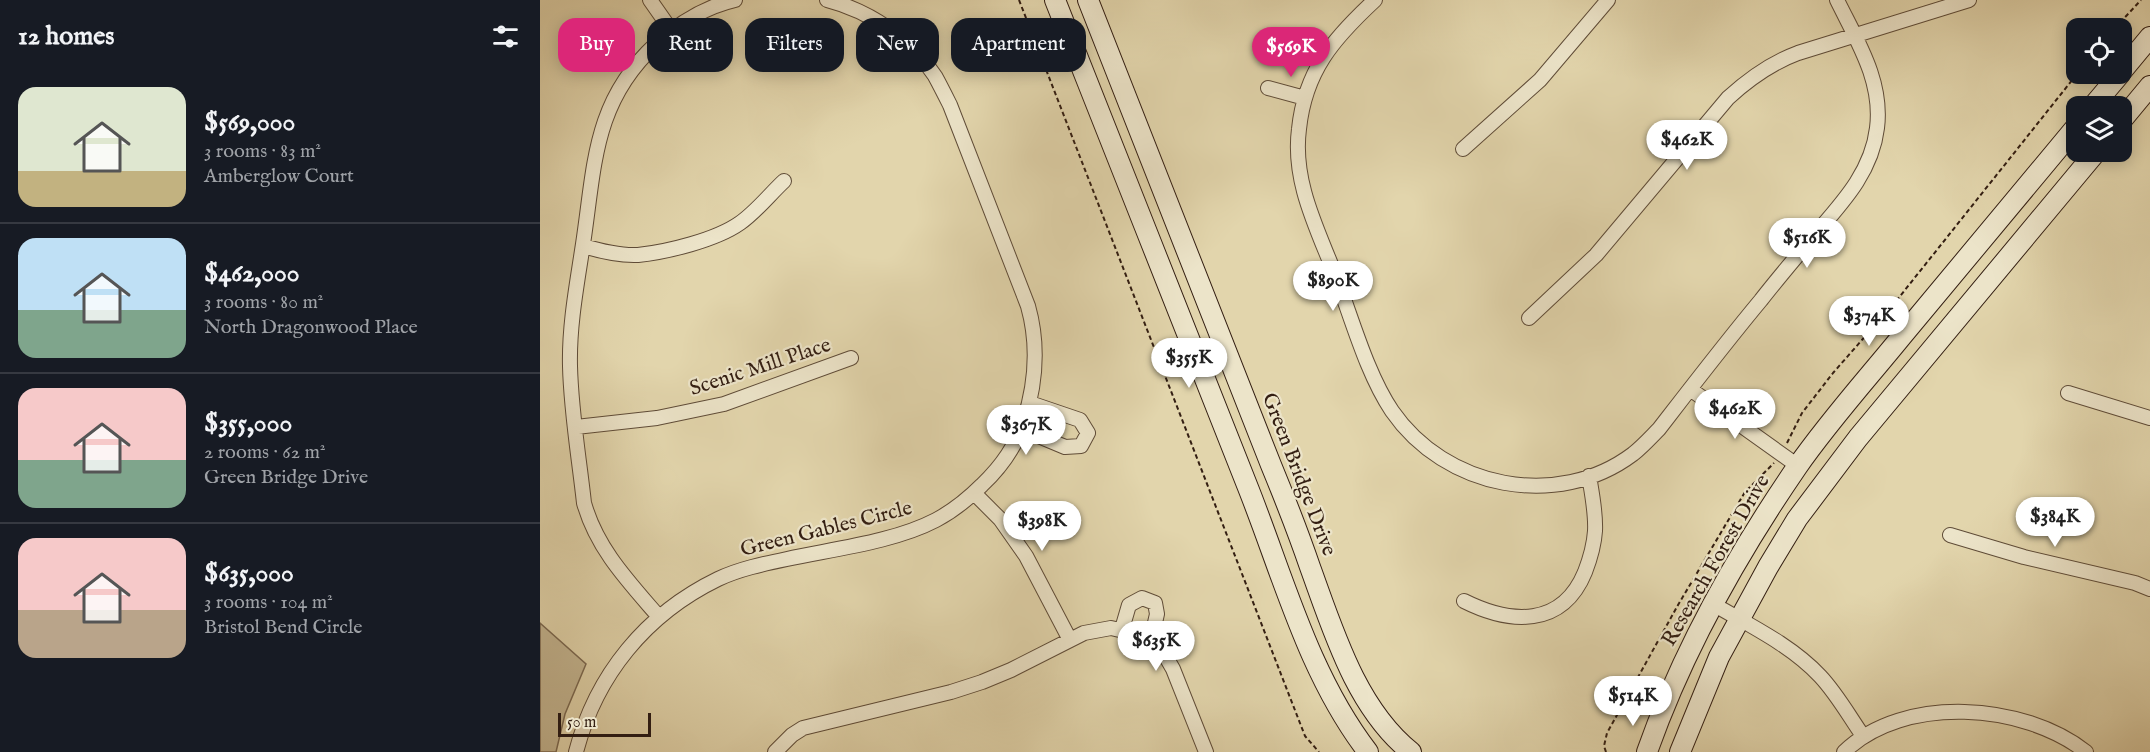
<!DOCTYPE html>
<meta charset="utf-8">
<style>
body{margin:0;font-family:"IM FELL English",serif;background:#20242c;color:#f1f3f6;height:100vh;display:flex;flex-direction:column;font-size:22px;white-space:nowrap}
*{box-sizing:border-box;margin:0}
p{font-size:20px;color:#9ea1a6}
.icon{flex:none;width:33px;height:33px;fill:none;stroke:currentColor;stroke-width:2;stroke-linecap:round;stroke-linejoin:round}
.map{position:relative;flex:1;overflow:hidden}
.details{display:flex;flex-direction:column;background:#171b24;width:540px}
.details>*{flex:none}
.hud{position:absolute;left:18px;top:18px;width:570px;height:54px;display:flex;gap:12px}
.buttons{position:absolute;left:1526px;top:18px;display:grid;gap:12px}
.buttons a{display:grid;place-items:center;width:66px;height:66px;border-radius:12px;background:#171b24;box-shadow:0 3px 15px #0003;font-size:30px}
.scale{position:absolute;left:18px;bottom:15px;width:93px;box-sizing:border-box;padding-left:6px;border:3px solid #331e12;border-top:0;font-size:16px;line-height:21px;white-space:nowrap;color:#331e12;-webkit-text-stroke:4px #ece4c9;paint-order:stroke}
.price{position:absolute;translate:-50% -51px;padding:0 14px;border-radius:21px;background:#fff;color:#222;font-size:20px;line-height:39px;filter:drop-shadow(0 2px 3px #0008)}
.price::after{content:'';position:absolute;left:50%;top:36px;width:18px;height:14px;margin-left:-9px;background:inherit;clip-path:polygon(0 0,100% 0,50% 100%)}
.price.selected{background:#db2777;color:#fff}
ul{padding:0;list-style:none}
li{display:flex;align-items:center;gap:18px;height:150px;padding:0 18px}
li+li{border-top:2px solid #363941}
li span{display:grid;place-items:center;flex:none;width:168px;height:120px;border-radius:18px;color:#555}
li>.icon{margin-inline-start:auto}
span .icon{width:72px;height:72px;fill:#fffc;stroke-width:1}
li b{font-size:26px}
h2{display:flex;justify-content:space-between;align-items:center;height:72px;padding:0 18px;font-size:26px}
.chip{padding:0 21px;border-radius:18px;background:#171b24;box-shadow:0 3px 15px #0003;font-size:21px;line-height:54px}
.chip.selected{background:#db2777;color:#fff}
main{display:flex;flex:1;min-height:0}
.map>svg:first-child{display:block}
.green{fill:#c4b692;stroke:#7c6a52;stroke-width:1.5}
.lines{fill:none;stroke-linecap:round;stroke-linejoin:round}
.street-casing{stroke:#5f4c38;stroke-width:16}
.secondary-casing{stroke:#331e12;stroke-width:22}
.path{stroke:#331e12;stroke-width:2;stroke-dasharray:4.5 3;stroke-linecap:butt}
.street{stroke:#ece4c9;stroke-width:14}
.secondary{stroke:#ece4c9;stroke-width:20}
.labels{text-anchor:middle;stroke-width:4.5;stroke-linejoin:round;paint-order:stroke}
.street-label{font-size:21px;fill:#331e12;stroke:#ece4c9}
</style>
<main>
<section class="details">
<h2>12 homes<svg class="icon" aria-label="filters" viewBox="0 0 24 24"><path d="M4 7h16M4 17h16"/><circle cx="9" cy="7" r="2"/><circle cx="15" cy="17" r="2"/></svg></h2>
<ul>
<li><span style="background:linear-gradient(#dfe7d0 70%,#c2b280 0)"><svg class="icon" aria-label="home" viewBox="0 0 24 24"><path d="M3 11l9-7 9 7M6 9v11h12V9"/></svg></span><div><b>$569,000</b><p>3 rooms · 83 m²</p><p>Amberglow Court</p></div></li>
<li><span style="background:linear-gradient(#bfe0f5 60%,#7fa58c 0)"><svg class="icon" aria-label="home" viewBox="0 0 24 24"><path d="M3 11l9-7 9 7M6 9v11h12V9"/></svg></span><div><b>$462,000</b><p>3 rooms · 80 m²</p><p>North Dragonwood Place</p></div></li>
<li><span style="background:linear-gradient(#f6c9c9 60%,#7fa58c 0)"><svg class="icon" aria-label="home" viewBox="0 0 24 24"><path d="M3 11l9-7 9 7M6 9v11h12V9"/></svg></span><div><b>$355,000</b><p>2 rooms · 62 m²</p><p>Green Bridge Drive</p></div></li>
<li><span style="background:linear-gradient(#f6c9c9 60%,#b9a48a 0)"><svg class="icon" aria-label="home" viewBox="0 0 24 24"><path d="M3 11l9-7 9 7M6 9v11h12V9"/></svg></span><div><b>$635,000</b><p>3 rooms · 104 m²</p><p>Bristol Bend Circle</p></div></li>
</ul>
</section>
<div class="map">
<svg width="1610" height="752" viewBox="0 0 1610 752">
<rect width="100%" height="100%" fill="#e2d5ac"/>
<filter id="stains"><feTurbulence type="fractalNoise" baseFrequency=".00333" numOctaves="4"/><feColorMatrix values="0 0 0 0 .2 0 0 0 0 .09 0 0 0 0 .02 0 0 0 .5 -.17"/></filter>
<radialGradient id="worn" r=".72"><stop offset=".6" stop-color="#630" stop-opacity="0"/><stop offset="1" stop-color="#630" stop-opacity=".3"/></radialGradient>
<path class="green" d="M0,623L46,664L25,714L16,752H0Z"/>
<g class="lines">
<g class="street-casing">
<path id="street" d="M110,0L131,30
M835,0C793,39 765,71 759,129C752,182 778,230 796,277C812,319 827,374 852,411C905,488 1017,511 1093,454C1103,446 1111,437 1119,429C1153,385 1186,342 1221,300C1239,277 1258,255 1276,233C1303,202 1332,171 1337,128C1343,81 1317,41 1297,0
M728,88L765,98
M923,149L1000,80L1068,0
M43,246C60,251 80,256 98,255C127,252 176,240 200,223C216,212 230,194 244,181
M989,318L1056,255L1188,98C1210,78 1231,63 1258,53L1429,0
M1150,389L1258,466
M1528,393L1610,418
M36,427L117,418L184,404L311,358
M482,429L525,447L541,446L548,433L540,420L490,403
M434,493L460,519L486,556L530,640
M1410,535L1484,557L1595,583L1610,589
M924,601C970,624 1022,628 1045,572C1050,559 1054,546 1055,531C1056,513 1052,494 1049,476
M1173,604C1209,625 1251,645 1280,676C1297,694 1309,716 1323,736
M119,617C88,581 57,549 44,503C39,457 31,412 30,366C29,325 37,284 43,244C55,165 53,102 116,44C139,23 165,7 195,0
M582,629L589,605L602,598L615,603L617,614L611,640
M36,752C56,675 106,614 178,579C199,569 223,564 247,559C293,549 354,542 396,520C413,511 428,499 442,485C461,467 476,446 484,421C496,383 499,345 488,306L410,105C405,95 400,85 395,76C371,39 330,11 287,0
M235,752L252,735L263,728L411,692L442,682L471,670L544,633L571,628L601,635L622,650L633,669L666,752
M1304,752C1364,694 1484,703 1546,752"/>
</g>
<g class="secondary-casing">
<path id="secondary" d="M515,0C579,162 643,323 707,485C743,575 768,674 828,752
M548,0C609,155 670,310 731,465C745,499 758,532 770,567C793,630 816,708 871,752
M1581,72L1610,37
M1553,106L1580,74
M1581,121L1610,86
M1107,752C1143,650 1196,556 1257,467C1289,421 1327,379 1362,336C1420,267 1478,197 1536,127
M1140,752L1179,657L1228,567L1257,519L1318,438L1556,152"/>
</g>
<path class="path" d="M479,0L765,736L779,752
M1575,28L1601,0
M1247,443L1262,413L1293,373L1357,300L1537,74
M1066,752L1064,746L1067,733L1138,605L1205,492L1234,463"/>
<use href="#street" class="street"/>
<use href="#secondary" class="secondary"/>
</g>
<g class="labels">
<g class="street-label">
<text transform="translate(220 366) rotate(-18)" y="7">Scenic Mill Place</text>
<text transform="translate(760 474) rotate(69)" y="7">Green Bridge Drive</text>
<text transform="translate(286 528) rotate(-14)" y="7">Green Gables Circle</text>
<text transform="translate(1175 560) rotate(-60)" y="7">Research Forest Drive</text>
</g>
</g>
<rect width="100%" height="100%" filter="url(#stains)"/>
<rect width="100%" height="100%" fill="url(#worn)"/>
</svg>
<div class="buttons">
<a><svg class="icon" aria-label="locate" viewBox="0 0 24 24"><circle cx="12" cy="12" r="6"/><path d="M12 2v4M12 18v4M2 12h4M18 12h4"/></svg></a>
<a><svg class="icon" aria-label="layers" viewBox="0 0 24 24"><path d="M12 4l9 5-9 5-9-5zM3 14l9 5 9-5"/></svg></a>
</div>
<div class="scale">50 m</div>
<b class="price selected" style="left:751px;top:78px">$569K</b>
<b class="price" style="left:1147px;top:171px">$462K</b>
<b class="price" style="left:1267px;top:269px">$516K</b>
<b class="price" style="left:793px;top:312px">$890K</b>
<b class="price" style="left:1329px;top:347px">$374K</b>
<b class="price" style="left:649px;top:389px">$355K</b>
<b class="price" style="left:1195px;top:440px">$462K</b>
<b class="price" style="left:486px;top:456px">$367K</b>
<b class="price" style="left:1515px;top:548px">$384K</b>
<b class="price" style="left:502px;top:552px">$398K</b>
<b class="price" style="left:616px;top:672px">$635K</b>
<b class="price" style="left:1093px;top:727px">$514K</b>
<div class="hud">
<a class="chip selected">Buy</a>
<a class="chip">Rent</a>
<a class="chip">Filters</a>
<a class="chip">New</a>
<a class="chip">Apartment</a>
</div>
</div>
</main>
